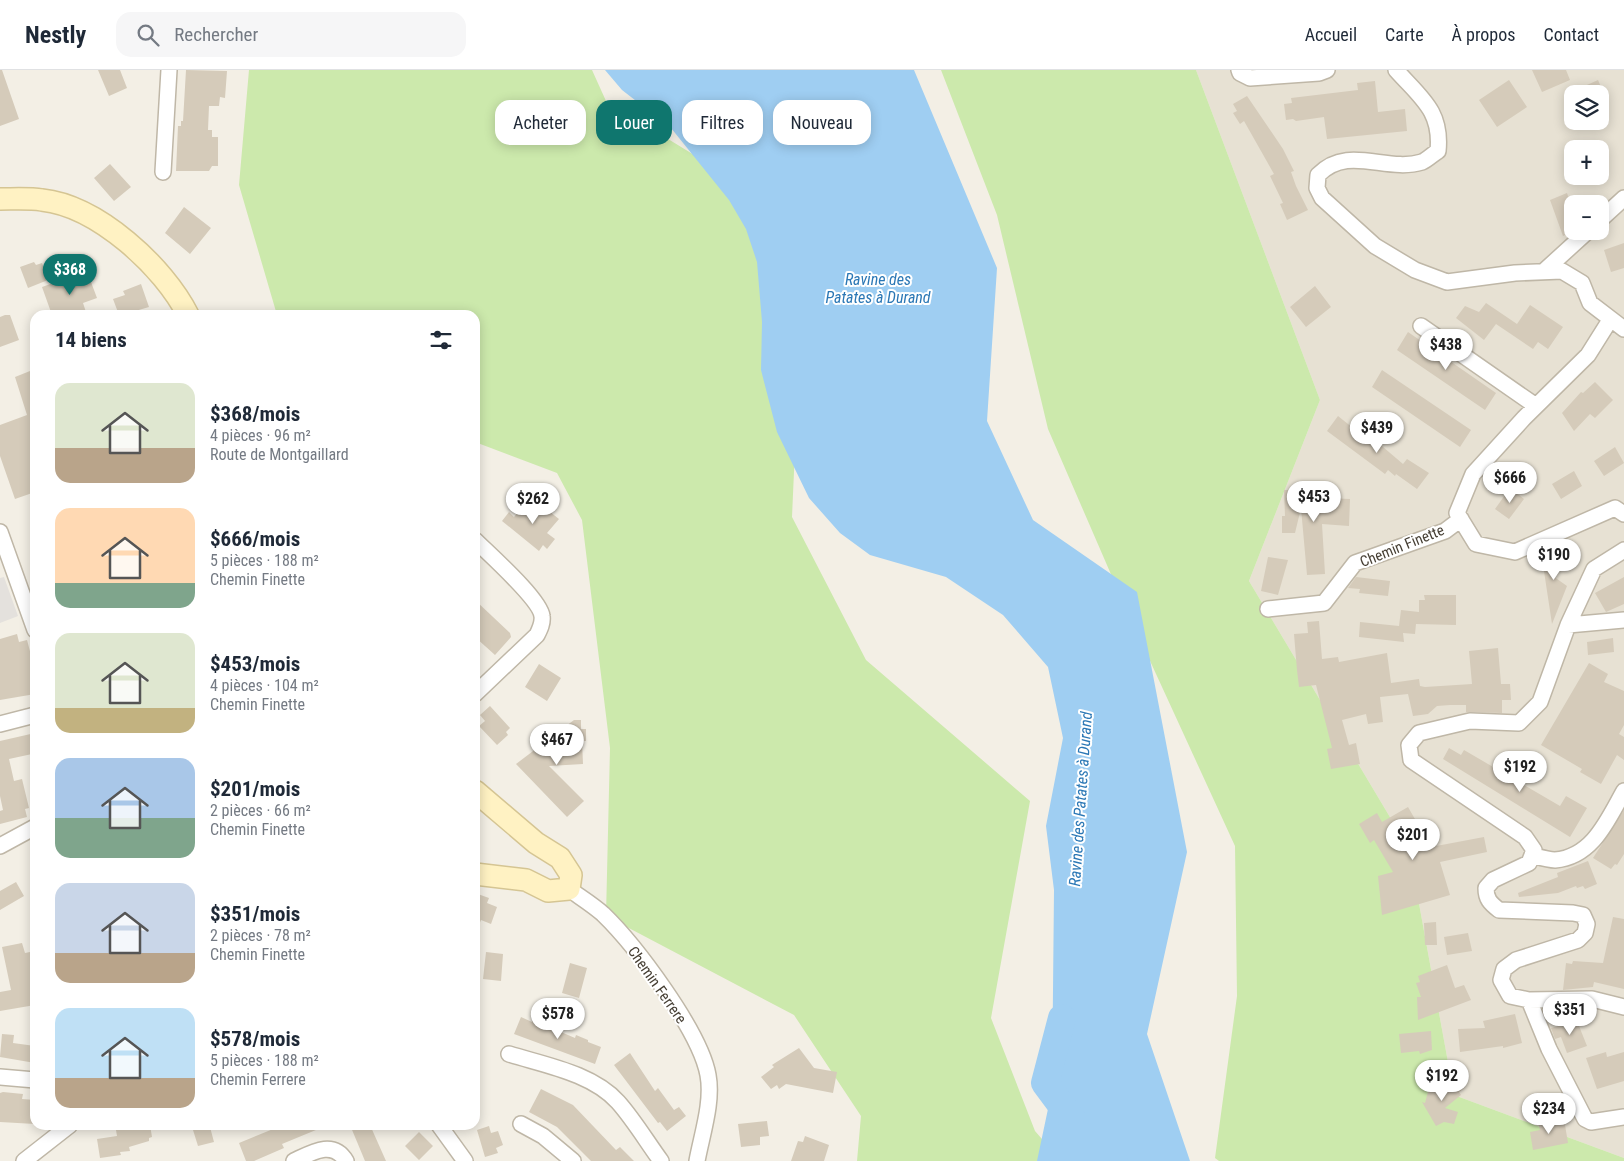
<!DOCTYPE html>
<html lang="fr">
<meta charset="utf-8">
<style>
body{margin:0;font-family:"Roboto Condensed",sans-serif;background:#f6f6f7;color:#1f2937;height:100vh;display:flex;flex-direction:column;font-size:19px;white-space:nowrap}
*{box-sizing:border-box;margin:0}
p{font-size:16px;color:#747a83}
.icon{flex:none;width:28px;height:28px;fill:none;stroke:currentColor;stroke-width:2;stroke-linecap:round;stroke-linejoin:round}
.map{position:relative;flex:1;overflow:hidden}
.drawer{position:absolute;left:30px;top:240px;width:450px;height:820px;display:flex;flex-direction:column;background:#fff;border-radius:15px;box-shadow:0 2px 12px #0003}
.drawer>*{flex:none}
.banner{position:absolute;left:495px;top:30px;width:475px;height:45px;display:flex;gap:10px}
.buttons{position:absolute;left:1564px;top:15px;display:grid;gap:10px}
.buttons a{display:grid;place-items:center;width:45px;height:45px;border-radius:10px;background:#fff;box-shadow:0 2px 12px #0003;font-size:25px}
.price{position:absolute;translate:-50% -42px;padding:0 11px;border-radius:18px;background:#fff;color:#222;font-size:16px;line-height:32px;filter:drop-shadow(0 1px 2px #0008)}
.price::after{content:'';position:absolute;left:50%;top:30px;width:15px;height:11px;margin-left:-8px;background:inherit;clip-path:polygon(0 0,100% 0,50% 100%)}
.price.active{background:#0f766e;color:#fff}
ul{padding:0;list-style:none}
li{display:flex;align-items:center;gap:15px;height:125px;padding:0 25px}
li span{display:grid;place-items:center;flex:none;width:140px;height:100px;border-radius:15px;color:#555}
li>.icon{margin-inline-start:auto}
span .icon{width:60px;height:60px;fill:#fffc;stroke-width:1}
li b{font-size:21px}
h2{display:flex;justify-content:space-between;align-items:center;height:60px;padding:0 25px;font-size:21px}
.pill{padding:0 18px;border-radius:15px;background:#fff;box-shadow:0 2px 12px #0003;font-size:18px;line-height:45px}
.pill.active{background:#0f766e;color:#fff}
header{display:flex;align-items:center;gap:30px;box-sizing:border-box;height:70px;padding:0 25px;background:#fff;border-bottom:1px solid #e0e1e3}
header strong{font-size:24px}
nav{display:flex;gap:28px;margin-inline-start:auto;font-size:18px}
.search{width:350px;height:45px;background:#f6f6f7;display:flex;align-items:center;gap:12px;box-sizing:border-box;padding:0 18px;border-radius:15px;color:#747a83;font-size:19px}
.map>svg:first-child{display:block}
.residential{fill:#e7e1d3;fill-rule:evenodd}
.green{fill:#cce9ac}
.parking{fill:#e4e1dd}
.water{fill:#9fcef2}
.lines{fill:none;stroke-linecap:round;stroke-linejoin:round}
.river{stroke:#9fcef2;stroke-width:28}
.building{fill:#d5cbba}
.street-casing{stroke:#bfb7a7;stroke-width:18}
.secondary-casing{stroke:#d5c593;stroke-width:24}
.street{stroke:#fff;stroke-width:15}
.secondary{stroke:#fff2c3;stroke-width:21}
.labels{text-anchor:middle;stroke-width:4;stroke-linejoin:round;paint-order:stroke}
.street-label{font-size:15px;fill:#463f34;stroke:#fff}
.water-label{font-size:16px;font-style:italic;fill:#2a77b5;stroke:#fff}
</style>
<header>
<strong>Nestly</strong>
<div class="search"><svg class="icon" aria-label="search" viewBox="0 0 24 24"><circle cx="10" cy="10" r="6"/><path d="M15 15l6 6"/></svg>Rechercher</div>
<nav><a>Accueil</a><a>Carte</a><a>À propos</a><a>Contact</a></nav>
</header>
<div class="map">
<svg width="1624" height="1091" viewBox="0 0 1624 1091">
<rect width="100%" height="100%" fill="#f3efe5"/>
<path class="residential" d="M1196,0H1624V1088L1454,1025L1409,779L1249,511L1320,330ZM1572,24H1600V51H1572ZM1572,79H1600V106H1572ZM1572,134H1600V161H1572Z"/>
<path class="green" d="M249,0H592L606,31L805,153L792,447L866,590L1030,731L991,948L1035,1061L1061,1091H857L861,1046L794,945L606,846L610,678L582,450L557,403L475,372V245H277L239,115Z
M941,0H1196L1320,330L1249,511L1409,779L1454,1025L1624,1088V1091H1219L1215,1088L1237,926L1235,776L1123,532L1048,359L997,145Z"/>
<path class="parking" d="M4,507L18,546L0,553V508Z"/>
<path class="water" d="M605,0H914L997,198L987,351L1033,450L1137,522L1187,782L1147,964L1190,1091H1037L1052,1020L1054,820L1046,756L1063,668L1048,597L1003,545L946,507L870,485L840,463L809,428L777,362L761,300L762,252L757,192L746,159L729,130L671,58L622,20Z"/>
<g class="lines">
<path class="river" d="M1062,948L1045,1013L1074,1052L1114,1091"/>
</g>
<path class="building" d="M0,0H2L19,49L0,56Z
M98,0H120L127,18L109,26Z
M186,0L227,1L225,28L220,27L219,36H209L208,60H212V67H218V96H212L209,101H176L178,56H181V51H183Z
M1532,0H1566L1570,10L1542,22Z
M1509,10L1527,37L1497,57L1479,30Z
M1598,10L1604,24H1567Z
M1375,11L1378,42L1405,39L1407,61L1327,69L1324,47L1296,51L1293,49L1286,50L1284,34L1292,33L1291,28L1358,20L1357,13Z
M1247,26L1283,79L1294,101L1291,102L1296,116L1308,140L1287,150L1280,134L1283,133L1270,106L1274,104L1244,51L1240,54L1233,43L1237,41L1233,34Z
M110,94L131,117L114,131L94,108Z
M1567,123L1572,139V162L1563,166L1550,130Z
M184,137L211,158L190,184L165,163Z
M1624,173V198L1611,202L1604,180Z
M34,192L36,195L42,193L48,210L28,218L20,197Z
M88,204L97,228L83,233L87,245H52L42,217L70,207L71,210Z
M141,214L149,237L132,242L133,245H119L113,229L125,225L123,221Z
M1315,216L1331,237L1306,257L1290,237Z
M1486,233L1517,254L1530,235L1563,257L1548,279L1538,272L1533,279L1496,254L1484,270L1456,248L1465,236L1479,242Z
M5,245H10L19,270L0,277V247Z
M1408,262L1496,323L1485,340L1397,280Z
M35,299V422L15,429L0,386V355L27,345L15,307Z
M1382,300L1471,360L1460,377L1372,317Z
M1595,312L1613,330L1595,348L1590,344L1574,361L1562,343L1581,322L1583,323Z
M1338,346L1373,374L1376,371L1403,394L1407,389L1429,403L1417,419L1396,404L1395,406L1388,400L1385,404L1327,361Z
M1615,377L1624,393L1604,406L1594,391Z
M1574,401L1582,416L1561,429L1552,414Z
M1510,418L1524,429L1509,449L1495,439Z
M1284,420H1306L1304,427L1350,429L1349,456L1322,454L1325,504L1307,505L1301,438L1295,463H1282V446H1285Z
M528,430L537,438L540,434L559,449L547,463L555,469L547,479L543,475L539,481L502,451L509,442L514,447Z
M1562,481L1568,497L1550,504L1567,516L1552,554L1542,488Z
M1268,487L1288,490L1278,525L1261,521Z
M1356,507L1390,511L1388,526L1359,523L1360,519L1348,518Z
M1624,507V534L1606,542L1595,523Z
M1424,525H1456V555L1416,554L1415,564L1403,563L1404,572L1359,567L1360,552L1399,556L1401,540L1419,542V530H1425Z
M475,530L510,563L511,567L495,585L475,567Z
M1319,551L1322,589L1338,587L1339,592L1387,583L1391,613L1419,609L1420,616L1425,617L1472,614L1469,581L1498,578L1501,614H1510L1511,630H1502V643L1466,642V635H1450L1437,636L1428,644L1413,646L1408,624L1380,627L1383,652L1368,654L1366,644L1342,650L1349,675L1356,673L1360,694L1331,699L1327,679L1332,678L1316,615L1299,617L1297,600L1294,564L1308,563L1307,552Z
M17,564L19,572L27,570L35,600V624L0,630V569Z
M1613,568L1614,582L1588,585L1587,572Z
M1589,593L1608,604L1604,612L1624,621V655L1619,664L1624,667V690L1617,685L1601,714L1580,702L1582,699L1541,675Z
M539,594L561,608L547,631L525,617Z
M490,636L510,658L506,662L508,665L497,675L479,656L485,651L480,645Z
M574,650H581V659H586V671H582L583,694L549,696L584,731L567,747L516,694Z
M35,663V681L32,684L9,689L14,711L22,709L29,738L25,739L27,747L0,754V741L3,740L0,726V671Z
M1449,678L1461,685L1464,680L1560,736L1566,726L1587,738L1570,767L1443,689Z
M1408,737L1431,777L1484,767L1487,782L1440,792L1450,825L1382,845L1378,806L1393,802L1374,770L1370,773L1359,754L1377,743L1382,752Z
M1624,740V784L1617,795L1615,794L1611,799L1593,788Z
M1588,791L1597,814L1585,819L1583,816L1577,818L1576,816L1558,823L1519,827L1518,823L1558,807L1557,803Z
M16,812L24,826L0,840V821Z
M475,823L489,828L487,833L497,837L491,854L481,850L476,862Z
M1613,847L1624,849V919L1594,912L1593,917L1563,920L1566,893L1572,894L1573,891L1603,893Z
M1436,852L1437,875H1425L1424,853Z
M1468,863L1472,881L1447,885L1444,867Z
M22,873L25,883L35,881V935L0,941V922L11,920L2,877Z
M486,882L503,884L501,911L483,909Z
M570,893L587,898L579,928L562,923Z
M1447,895L1455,918L1464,915L1471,930L1418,950L1417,927H1421L1416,913L1420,912L1418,906Z
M1515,944L1522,973L1503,978V976L1460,982L1458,959L1485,958L1483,951Z
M521,947L532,952L533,950L575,968L576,965L588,970V972L601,977L595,994L514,964Z
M1577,951L1587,976L1567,983L1561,967L1555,969L1551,958Z
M1431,961L1432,980L1420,984L1419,981L1401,983L1399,964Z
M2,964L14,965L13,973L35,976V993L0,987Z
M799,978L814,998L837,1002L833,1023L786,1014L779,1019L777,1015L771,1019L761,1007L774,997L772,995L775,993Z
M1606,982L1607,987L1624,982V1011L1597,1019L1586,988Z
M630,983L655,1021L658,1018L674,1040L679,1037L686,1046L667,1061L660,1052L658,1053L614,995Z
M1443,1010L1465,1017L1459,1022L1461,1025L1445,1038L1458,1042L1454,1054L1444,1052L1436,1056L1422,1032L1425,1033L1429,1018Z
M541,1019L573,1035L616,1080L620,1077L634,1091H591L557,1057L529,1042Z
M3,1022L23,1024L22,1029L35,1030V1054L0,1052V1023Z
M1564,1049L1568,1073L1533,1080L1530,1062L1540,1060L1538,1053Z
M767,1051L769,1066L760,1067V1075L741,1077L738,1054Z
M136,1055H150L152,1067L149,1068V1071L129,1077L130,1081L120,1082L121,1085L100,1088L97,1069L117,1066L116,1060Z
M283,1055H328L282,1074L284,1078L254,1091H246L239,1073Z
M350,1055H370L386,1091H365Z
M489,1056L491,1063L498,1061L503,1075L496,1078L498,1083L485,1087L477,1060Z
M204,1057H210L214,1072L198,1076L193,1060Z
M419,1062L433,1076L419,1090L405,1076Z
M805,1066L829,1075L824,1091H791L798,1071L803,1072Z"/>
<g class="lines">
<g class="street-casing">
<path id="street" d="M1239,0L1240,3L1250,8L1319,3L1327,0
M1396,0C1421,28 1442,41 1438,81C1433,84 1427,90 1422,92C1386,103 1348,74 1318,105L1317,118L1322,128L1375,176L1415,200L1447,212L1515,203L1562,201L1582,213L1590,233L1624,259
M163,102L169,0
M1600,150L1624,128
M1543,202L1588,161
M1610,250L1588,285L1524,348L1473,404L1457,443L1476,474L1515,482L1615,438L1624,444
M1421,256L1536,336
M0,462L35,560
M475,470C489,484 540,529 542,546C543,553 540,559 537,565L475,624
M1624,480L1594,499L1568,555L1540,632L1519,653L1470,651L1419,663L1409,675L1411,690L1525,767L1534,780L1529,793L1493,810L1486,818C1486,829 1490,833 1499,840L1573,843L1583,845L1587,854L1585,863L1578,870L1516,890L1504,899L1501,910L1510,926L1529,930L1592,929L1624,937
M1268,539L1324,533L1355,493L1445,461L1461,449
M1568,555L1624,550
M0,654L35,645
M0,776L35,757
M1532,785C1539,787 1548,790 1555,790C1593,787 1608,749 1624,721
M569,819C580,827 593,835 603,844C635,875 700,961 708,1005C713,1032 702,1064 697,1091
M1529,930L1549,979L1585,1049L1591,1052L1624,1047
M509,984C544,995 592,1003 618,1032C634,1050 647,1072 661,1091
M0,1007L35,1010
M521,1054L543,1066L573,1091
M439,1055L465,1091
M24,1091L70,1055
M294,1091C311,1083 333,1069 346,1091"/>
</g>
<g class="secondary-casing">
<path id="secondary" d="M0,129C14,129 29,128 42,130C98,136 164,197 188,245
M475,721L536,773L560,788L571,805L569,819L548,821L526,810L475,804"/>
</g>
<use href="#street" class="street"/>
<use href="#secondary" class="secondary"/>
</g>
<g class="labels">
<g class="street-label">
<text transform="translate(1402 476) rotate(-22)" y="5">Chemin Finette</text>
<text transform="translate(657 915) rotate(55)" y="5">Chemin Ferrere</text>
</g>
<g class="water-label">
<text x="878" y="215">Ravine des<tspan x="878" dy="18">Patates à Durand</tspan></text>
<text transform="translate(1080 729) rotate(-86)" y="6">Ravine des Patates à Durand</text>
</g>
</g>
</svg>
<div class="buttons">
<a><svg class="icon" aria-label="layers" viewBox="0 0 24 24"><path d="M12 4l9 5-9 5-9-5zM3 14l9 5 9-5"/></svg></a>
<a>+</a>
<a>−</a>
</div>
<b class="price active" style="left:70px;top:226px">$368</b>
<b class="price" style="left:1446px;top:301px">$438</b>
<b class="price" style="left:1377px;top:384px">$439</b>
<b class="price" style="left:1510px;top:434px">$666</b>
<b class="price" style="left:1314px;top:453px">$453</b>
<b class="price" style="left:533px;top:455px">$262</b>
<b class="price" style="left:1554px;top:511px">$190</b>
<b class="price" style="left:557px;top:696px">$467</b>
<b class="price" style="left:1520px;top:723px">$192</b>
<b class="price" style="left:1413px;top:791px">$201</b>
<b class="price" style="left:1570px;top:966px">$351</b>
<b class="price" style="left:558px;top:970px">$578</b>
<b class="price" style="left:1442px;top:1032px">$192</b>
<b class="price" style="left:1549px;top:1065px">$234</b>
<div class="banner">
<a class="pill">Acheter</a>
<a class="pill active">Louer</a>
<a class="pill">Filtres</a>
<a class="pill">Nouveau</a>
</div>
<section class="drawer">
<h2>14 biens<svg class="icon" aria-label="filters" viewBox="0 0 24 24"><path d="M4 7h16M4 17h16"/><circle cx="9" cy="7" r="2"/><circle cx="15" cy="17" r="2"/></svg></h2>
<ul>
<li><span style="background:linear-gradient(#dfe7d0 65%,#b9a48a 0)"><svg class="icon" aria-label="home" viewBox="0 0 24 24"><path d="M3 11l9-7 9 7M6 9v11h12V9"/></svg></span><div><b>$368/mois</b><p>4 pièces · 96 m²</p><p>Route de Montgaillard</p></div></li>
<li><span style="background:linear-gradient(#ffd9b3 75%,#7fa58c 0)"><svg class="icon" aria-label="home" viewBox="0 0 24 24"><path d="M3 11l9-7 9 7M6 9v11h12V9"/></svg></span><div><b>$666/mois</b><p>5 pièces · 188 m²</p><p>Chemin Finette</p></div></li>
<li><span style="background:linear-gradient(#dfe7d0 75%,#c2b280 0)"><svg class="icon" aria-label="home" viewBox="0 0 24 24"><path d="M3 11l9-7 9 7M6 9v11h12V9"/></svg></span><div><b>$453/mois</b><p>4 pièces · 104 m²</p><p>Chemin Finette</p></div></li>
<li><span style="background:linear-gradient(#a9c7e8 60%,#7fa58c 0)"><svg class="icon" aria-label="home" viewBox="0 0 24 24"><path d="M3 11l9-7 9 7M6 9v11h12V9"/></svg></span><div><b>$201/mois</b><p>2 pièces · 66 m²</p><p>Chemin Finette</p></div></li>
<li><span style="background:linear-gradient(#c9d6e8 70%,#b9a48a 0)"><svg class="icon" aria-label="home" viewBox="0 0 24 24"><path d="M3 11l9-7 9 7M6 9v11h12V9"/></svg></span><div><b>$351/mois</b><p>2 pièces · 78 m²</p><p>Chemin Finette</p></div></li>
<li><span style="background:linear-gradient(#bfe0f5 70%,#b9a48a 0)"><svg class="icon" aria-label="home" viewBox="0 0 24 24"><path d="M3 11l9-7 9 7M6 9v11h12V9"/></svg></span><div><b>$578/mois</b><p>5 pièces · 188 m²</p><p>Chemin Ferrere</p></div></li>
</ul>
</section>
</div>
